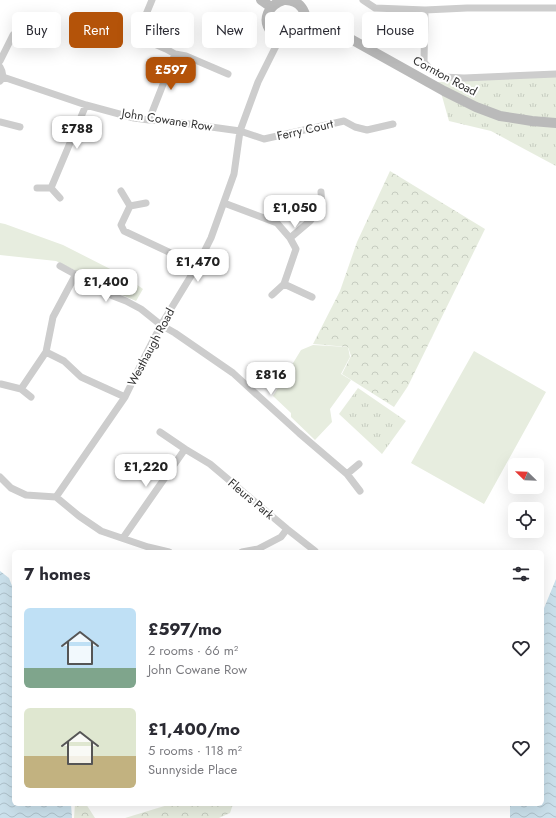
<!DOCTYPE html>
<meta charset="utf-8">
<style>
body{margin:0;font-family:Jost,sans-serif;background:#f2f2f3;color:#2b2b33;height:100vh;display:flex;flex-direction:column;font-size:15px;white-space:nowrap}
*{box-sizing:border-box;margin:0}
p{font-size:13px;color:#7c7c81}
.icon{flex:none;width:22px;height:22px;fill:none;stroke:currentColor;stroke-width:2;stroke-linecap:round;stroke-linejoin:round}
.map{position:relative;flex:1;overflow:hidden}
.side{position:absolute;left:12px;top:550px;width:532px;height:256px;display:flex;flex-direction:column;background:#fff;border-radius:6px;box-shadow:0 4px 16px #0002}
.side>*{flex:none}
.hud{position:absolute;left:12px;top:12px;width:532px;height:36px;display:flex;gap:8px}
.needle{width:26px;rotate:293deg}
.controls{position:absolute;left:508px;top:458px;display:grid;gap:8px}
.controls a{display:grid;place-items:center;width:36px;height:36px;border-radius:6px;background:#fff;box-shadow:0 4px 16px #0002;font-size:20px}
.price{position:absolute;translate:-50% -34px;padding:0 9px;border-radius:8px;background:#fff;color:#222;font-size:13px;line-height:26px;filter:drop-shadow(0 1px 2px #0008)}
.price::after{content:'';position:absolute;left:50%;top:24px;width:12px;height:9px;margin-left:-6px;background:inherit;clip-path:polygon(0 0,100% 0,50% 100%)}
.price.selected{background:#b45309;color:#fff}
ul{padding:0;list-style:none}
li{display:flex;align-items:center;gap:12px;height:100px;padding:0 12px}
li span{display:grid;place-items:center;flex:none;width:112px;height:80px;border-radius:6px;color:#555}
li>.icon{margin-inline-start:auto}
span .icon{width:48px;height:48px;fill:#fffc;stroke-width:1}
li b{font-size:17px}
h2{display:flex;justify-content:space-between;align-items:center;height:48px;padding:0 12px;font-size:17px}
.pill{padding:0 14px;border-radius:6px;background:#fff;box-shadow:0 4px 16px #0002;font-size:14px;line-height:36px}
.pill.selected{background:#b45309;color:#fff}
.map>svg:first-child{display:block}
.green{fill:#e7eddf}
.forest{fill:url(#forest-crowns)}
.park{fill:url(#park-tufts)}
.water{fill:url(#water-waves)}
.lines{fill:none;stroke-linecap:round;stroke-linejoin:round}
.street{stroke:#cdcdcd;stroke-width:7}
.secondary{stroke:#bababa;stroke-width:10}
.labels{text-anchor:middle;stroke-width:4;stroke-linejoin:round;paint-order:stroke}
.street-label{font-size:12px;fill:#303030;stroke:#fff}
</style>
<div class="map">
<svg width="556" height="818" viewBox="0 0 556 818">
<defs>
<pattern id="forest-crowns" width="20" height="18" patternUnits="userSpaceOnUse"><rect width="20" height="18" fill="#e7eddf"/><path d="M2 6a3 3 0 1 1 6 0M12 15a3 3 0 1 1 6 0" fill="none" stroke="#c6ccc0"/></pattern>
<pattern id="park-tufts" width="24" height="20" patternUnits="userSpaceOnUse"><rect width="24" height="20" fill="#e7eddf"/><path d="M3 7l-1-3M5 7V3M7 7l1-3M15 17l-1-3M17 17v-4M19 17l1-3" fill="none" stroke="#c6ccc0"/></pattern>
<pattern id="water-waves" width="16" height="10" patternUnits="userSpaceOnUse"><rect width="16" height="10" fill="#cbe1ec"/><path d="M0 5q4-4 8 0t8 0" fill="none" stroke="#afc1cb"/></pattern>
</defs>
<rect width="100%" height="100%" fill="#fff"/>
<path class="green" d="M0,223L5,224L63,245L126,277L143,289L136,301L122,295L108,285L90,278L56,261L0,255Z
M313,345L348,347L350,357L341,374L351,380L330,409L332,422L315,440L291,417V413L273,396L301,350Z
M474,351L546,392L484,504L411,463Z"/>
<path class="forest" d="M390,171L485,229L408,386L394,407L342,374L351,356L348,347L313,344L340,291L357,242Z
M75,804H86L95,818H74Z
M171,804H233L230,813L219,818H125Z"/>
<path class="park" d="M556,76V166L491,131L449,121L438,82Z
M358,388L406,421L382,454L339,414Z"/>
<path class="water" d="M0,571L9,578L14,591V804H71L72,818H0Z
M556,579V818H510V804H542V613Z"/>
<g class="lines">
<path class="street" d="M152,0L142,24L140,35L143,39L166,49L175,54L186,56L228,74
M363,0L375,8L425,10L467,8H556
M425,10L424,62L433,72L442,77L464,78L556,74
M0,61L13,35
M0,67C3,72 4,77 0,81
M3,77L86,105L134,118L149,120L168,121L240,131L264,139L344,121L355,127L367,130L393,124
M149,120L175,54
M0,122L20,127
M37,188H51L60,198
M51,188L86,105
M121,191L130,206
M146,203L130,206L121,225L124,231L190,262L197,266
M224,203L277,223L290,238L296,249L284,284L312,297
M290,238L310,221L322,206L321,192
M60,266L102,289L113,296L126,301L141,309L161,325L175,333L233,373L299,433L347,474L360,491
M272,295L284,284
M46,352L64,361L81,377L125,397
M1,384L21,389L31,397
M21,389L46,352L53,317L76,274
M160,432L185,449L210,464L287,529L315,551
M347,474L359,464
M0,477L11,488L26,495L56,497
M56,497L125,397L145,356L161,325L197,266L211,238L234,174L240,131L258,82L280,38
M56,497L79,516L101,531L148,547L169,552
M123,538L185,449
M242,552L258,549L281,537L287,529"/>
<path class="secondary" d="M261,0L271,7
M284,0C268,5 261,20 272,33C275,37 279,38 283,39C311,43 314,1 286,0
M305,26L323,27L340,33L444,91L476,107L500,116L532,121L556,123"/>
</g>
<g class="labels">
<g class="street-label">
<text transform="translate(445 76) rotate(28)" y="4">Cornton Road</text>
<text transform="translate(167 120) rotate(9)" y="4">John Cowane Row</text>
<text transform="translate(305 130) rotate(-13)" y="4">Ferry Court</text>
<text transform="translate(151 347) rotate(-62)" y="4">Westhaugh Road</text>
<text transform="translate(251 499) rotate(40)" y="4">Fleurs Park</text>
</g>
</g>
</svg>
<div class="controls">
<a><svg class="needle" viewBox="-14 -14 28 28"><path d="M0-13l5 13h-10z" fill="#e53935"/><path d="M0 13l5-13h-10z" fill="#7c7c81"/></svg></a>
<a><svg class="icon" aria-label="locate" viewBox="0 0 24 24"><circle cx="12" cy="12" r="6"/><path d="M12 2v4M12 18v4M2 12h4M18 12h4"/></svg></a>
</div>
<b class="price selected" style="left:171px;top:91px">£597</b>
<b class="price" style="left:77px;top:150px">£788</b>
<b class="price" style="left:295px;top:229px">£1,050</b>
<b class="price" style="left:198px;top:283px">£1,470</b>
<b class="price" style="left:106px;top:303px">£1,400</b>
<b class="price" style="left:271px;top:396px">£816</b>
<b class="price" style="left:146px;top:488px">£1,220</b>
<div class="hud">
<a class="pill">Buy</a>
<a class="pill selected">Rent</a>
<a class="pill">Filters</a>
<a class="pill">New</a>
<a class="pill">Apartment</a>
<a class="pill">House</a>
</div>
<section class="side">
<h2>7 homes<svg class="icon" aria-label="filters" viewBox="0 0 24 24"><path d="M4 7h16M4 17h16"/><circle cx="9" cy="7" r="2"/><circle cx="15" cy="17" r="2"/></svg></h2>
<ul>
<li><span style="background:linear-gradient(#bfe0f5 75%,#7fa58c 0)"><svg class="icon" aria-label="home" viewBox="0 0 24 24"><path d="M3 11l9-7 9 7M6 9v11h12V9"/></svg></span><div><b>£597/mo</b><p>2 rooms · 66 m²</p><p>John Cowane Row</p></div><svg class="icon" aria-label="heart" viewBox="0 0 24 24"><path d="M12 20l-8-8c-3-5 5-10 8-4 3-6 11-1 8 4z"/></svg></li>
<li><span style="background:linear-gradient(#dfe7d0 60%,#c2b280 0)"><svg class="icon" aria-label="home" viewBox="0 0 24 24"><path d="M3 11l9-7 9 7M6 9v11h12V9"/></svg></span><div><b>£1,400/mo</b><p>5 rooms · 118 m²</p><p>Sunnyside Place</p></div><svg class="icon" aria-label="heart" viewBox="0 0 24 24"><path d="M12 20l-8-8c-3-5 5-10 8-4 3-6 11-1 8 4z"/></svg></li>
</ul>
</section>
</div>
